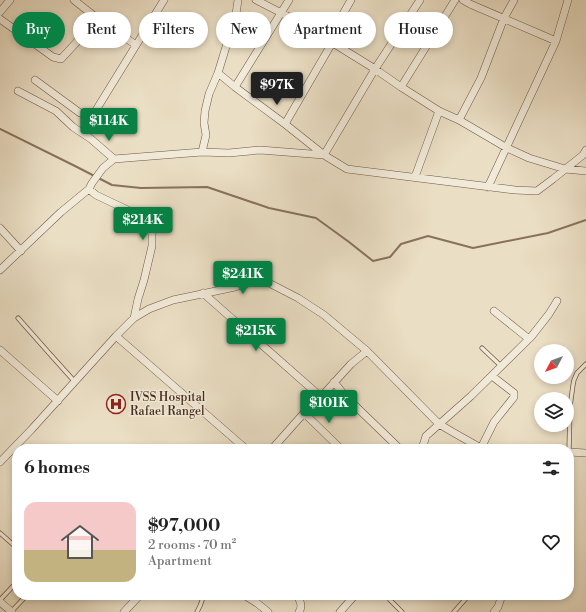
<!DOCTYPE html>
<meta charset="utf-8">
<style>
body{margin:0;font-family:"Libre Bodoni",serif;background:#f2f2f2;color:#222;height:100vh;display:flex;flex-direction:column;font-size:15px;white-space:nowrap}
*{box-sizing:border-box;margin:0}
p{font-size:13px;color:#767676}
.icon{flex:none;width:22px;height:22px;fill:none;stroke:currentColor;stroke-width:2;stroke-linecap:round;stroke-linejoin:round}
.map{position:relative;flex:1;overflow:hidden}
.side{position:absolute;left:12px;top:444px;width:562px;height:156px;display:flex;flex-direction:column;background:#fff;border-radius:16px;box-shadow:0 2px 6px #0003}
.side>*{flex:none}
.top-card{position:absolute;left:12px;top:12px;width:562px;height:36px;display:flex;gap:8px}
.needle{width:26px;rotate:229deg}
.buttons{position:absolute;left:534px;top:344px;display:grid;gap:8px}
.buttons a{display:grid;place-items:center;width:40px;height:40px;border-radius:50%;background:#fff;box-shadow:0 2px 6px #0003;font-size:20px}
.price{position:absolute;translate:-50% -34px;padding:0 9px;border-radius:4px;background:#0b8043;color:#fff;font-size:13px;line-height:26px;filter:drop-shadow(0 1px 2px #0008)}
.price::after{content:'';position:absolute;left:50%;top:24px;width:12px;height:9px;margin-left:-6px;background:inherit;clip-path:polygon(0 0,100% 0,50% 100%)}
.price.active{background:#222;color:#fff}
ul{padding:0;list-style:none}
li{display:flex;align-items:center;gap:12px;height:100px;padding:0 12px}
li span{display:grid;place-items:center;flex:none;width:112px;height:80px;border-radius:12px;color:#555}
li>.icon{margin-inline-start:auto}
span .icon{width:48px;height:48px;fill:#fffc;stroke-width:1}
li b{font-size:17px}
h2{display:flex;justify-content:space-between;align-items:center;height:48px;padding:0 12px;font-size:17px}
.tag{padding:0 14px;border-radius:18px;background:#fff;box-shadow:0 2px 6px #0003;font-size:14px;line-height:36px}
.tag.active{background:#0b8043;color:#fff}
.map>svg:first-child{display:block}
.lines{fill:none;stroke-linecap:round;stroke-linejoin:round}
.stream{stroke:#88715d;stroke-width:2}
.lane-casing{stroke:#705744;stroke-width:5}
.street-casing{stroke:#705744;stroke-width:8}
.lane{stroke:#f1ead9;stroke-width:3.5}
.street{stroke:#f1ead9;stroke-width:7}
.labels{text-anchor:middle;stroke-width:3;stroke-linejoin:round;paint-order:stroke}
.poi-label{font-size:12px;fill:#472a1a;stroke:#f1ead9;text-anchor:start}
</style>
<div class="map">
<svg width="586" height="612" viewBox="0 0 586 612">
<rect width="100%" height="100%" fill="#eadec4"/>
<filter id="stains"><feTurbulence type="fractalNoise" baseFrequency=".005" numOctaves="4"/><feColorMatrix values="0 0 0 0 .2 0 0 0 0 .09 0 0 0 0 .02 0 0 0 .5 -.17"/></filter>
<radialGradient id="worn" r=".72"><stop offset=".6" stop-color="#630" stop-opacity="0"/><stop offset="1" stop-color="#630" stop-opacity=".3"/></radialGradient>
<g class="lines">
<path class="stream" d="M0,129L75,166L112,185L141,188L207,187L269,208L316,218L349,242L373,261L390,257L401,244L428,236L473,248L548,233L586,220"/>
<g class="lane-casing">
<path id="lane" d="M18,318L49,353L75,382
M482,348L501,366
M569,452L570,407L573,385L574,380L577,373L586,364
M0,533L17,548
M390,595L389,598L390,600L402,612
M0,600L17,582
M11,612L27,595
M197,612L200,606L204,595
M454,612L469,595"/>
</g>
<g class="street-casing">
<path id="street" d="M74,0L98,19L136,45
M256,0L299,22L375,69L401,87L439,111L459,120L507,148L529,158L565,169L586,171
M463,0L470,4L556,41
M0,12L10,0
M343,14L351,0
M0,19L53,57L61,59L98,19
M218,73L235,87L285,124L324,155L375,69L420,0
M35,80L80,113L89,116L93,115L164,0
M235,87L289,0
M401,87L455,0
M18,91L56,111L73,127L91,139L114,159
M459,120L481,78L504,18L514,0
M285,124L332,43
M202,152L206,135L204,123L205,111L209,94L218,73L236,14L238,0
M415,177L439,111
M488,187L556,41L568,0
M89,189L96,195L136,214L147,224L152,233V246L144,280L138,299L134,318
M0,228L21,251
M0,270L61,212L89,189L92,183L103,168L114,159L202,152L229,153L260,150L324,155L347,169L515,190L537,191L553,179L583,155L586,150
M203,293L321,397
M494,311L529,339
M116,336L246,449
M0,350L58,401
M334,382L345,396L400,449
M304,413L341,449
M481,448L494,422L514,397V393L492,376
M272,449L304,413L321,397L351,364L367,351
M422,449L426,436L471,396L531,337L549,314L557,301
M569,452L586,453
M0,462L31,430L116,336L134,318L149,309L173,300L235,287L252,282L269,283L298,298L324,315L367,351L439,424L456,434L481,448L489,449
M244,595L257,603L268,612
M297,595C300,601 303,606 299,612
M0,602L12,612
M124,612L140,595
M340,612L355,595
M494,612L498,607L502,595"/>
</g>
<use href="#lane" class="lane"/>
<use href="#street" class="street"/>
</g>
<defs>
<g id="hospital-ring" transform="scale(1)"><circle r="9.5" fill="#f1ead9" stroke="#8f2418" stroke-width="1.5"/><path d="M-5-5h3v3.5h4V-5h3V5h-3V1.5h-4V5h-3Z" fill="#8f2418"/></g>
</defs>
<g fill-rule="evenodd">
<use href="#hospital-ring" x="116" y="404"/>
</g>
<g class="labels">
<g class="poi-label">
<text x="130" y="401">IVSS Hospital<tspan x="130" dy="14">Rafael Rangel</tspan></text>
</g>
</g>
<rect width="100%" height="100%" filter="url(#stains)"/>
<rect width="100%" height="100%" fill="url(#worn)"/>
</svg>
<div class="buttons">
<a><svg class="needle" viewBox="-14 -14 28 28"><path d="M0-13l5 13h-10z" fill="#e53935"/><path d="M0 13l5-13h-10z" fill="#767676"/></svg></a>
<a><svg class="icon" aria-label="layers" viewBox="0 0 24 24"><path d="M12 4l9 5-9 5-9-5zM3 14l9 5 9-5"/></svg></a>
</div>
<b class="price active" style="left:277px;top:106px">$97K</b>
<b class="price" style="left:109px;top:142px">$114K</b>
<b class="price" style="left:143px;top:241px">$214K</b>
<b class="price" style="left:243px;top:295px">$241K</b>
<b class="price" style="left:256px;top:352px">$215K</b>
<b class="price" style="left:329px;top:424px">$101K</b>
<div class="top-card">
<a class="tag active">Buy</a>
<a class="tag">Rent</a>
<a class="tag">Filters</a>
<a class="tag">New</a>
<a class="tag">Apartment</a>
<a class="tag">House</a>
</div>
<section class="side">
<h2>6 homes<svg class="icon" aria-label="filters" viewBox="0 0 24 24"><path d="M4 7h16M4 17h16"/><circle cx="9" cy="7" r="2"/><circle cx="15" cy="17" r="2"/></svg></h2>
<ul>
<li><span style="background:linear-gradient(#f6c9c9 60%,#c2b280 0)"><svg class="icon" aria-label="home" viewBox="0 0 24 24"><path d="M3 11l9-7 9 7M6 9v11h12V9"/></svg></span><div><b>$97,000</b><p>2 rooms · 70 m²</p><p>Apartment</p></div><svg class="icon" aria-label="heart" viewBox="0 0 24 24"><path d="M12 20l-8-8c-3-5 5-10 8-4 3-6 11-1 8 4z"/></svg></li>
</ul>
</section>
</div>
